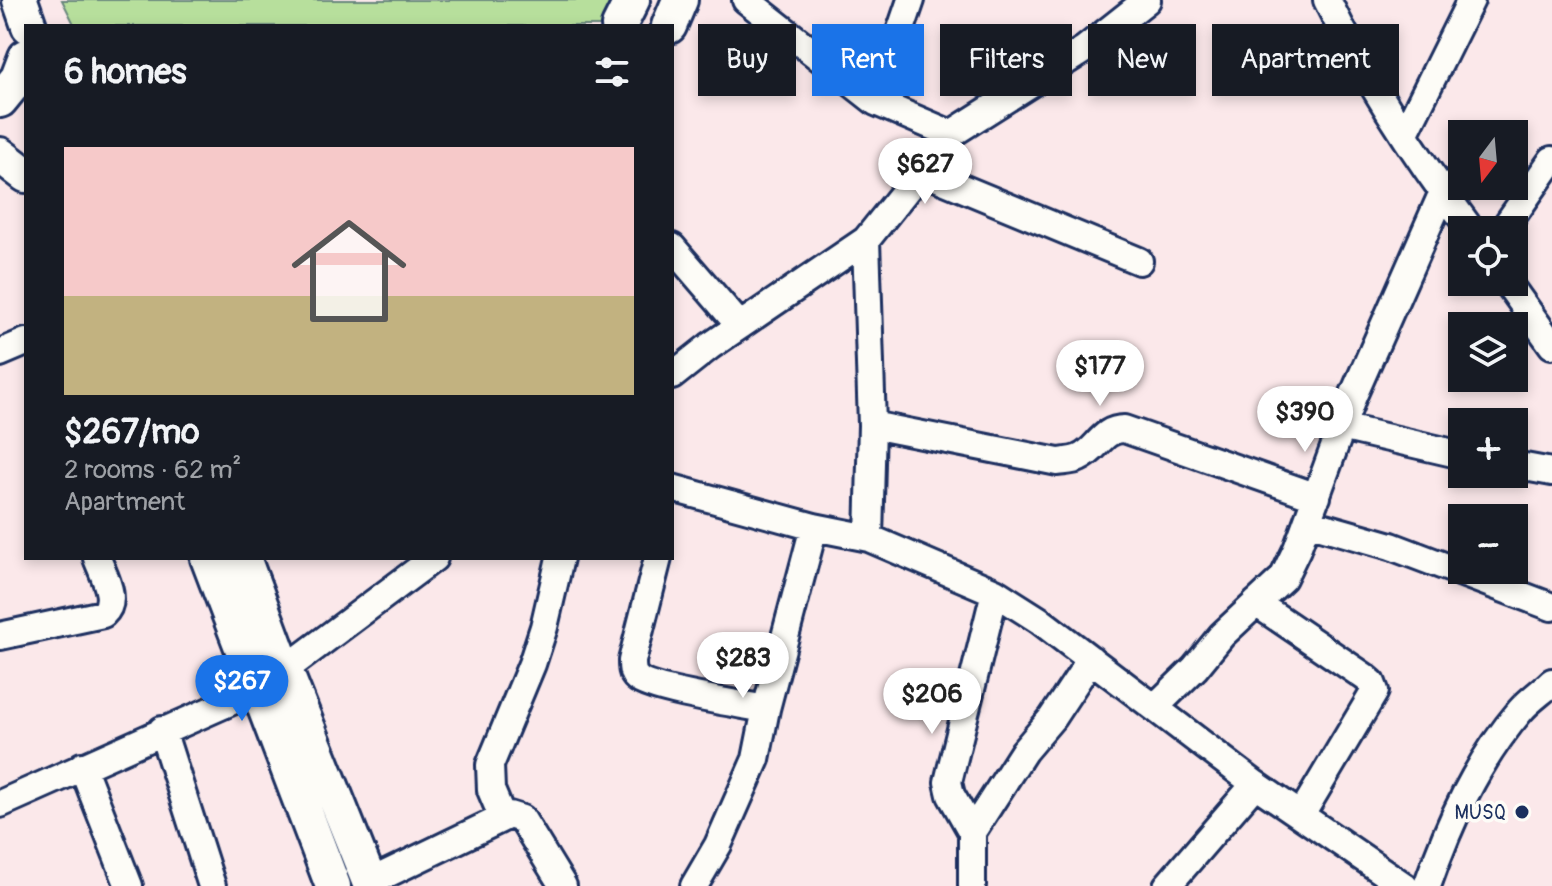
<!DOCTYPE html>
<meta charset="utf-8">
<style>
body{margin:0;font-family:Pangolin,sans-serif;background:#20242c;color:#f1f3f6;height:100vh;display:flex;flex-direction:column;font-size:30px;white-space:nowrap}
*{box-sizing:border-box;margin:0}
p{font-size:26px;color:#9ea1a6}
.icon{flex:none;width:44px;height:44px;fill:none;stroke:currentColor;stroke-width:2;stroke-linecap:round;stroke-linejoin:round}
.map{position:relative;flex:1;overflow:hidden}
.drawer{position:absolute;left:24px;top:24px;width:650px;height:536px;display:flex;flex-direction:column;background:#171b24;border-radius:0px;box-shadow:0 4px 12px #0003}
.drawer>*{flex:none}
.top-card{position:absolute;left:698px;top:24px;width:734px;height:72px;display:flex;gap:16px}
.needle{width:52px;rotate:196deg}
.fabs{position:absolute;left:1448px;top:120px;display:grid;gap:16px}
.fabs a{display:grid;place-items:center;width:80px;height:80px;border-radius:0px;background:#171b24;box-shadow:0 4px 12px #0003;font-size:40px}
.price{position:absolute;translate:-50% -68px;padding:0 18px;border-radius:28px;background:#fff;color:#222;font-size:26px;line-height:52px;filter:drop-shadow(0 2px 4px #0008)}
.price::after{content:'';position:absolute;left:50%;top:48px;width:24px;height:18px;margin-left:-12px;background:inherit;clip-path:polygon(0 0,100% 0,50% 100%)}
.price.active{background:#1a73e8;color:#fff}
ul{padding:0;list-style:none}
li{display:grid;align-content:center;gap:16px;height:424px;padding:0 40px}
li span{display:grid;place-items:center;height:248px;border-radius:0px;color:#555}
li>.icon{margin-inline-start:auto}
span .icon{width:144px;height:144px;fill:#fffc;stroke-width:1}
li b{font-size:34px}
h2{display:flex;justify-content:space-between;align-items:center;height:96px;padding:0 40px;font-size:34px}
.tag{padding:0 28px;border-radius:0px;background:#171b24;box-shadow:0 4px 12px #0003;font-size:28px;line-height:72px}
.tag.active{background:#1a73e8;color:#fff}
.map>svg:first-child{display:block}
.green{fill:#b7df9c;stroke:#69877d;stroke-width:2}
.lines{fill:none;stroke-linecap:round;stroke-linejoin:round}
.minor-casing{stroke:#1b2f5e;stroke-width:32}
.major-casing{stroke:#1b2f5e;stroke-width:40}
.minor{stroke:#fdfcf7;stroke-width:26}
.major{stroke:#fdfcf7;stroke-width:34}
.poi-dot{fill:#1b2f5e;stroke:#fdfcf7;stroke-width:3}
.labels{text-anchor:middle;stroke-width:7;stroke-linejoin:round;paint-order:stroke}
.poi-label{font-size:20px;fill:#1b2f5e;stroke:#fdfcf7;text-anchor:end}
</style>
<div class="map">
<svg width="1552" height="886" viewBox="0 0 1552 886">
<rect width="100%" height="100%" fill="#fbe8ea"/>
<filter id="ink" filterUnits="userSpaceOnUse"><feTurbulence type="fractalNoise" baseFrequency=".0125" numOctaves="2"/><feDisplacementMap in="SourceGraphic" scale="16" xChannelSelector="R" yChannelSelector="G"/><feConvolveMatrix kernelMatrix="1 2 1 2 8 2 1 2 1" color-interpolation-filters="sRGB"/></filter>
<g filter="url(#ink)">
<path class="green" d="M62,0H619L606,26H75Z"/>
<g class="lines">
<g class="minor-casing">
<path id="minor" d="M746,0L876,102L951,134
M1327,0C1366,81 1417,158 1471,230
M876,102L911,0
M1405,133L1471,0
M921,171L1139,261
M1503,230L1552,160
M866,240L872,425L869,538
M672,247L740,326
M1507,282L1552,345
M0,353L26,342
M672,376L710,346L866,240L951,134L1085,49L1147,0
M872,425L1058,462C1065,461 1073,461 1079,458C1098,450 1101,429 1124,429L1317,497
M1341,427L1462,455
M1514,465L1552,472
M672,488L814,527L869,538L995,592L1039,620L1255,784L1404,886
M1307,522L1391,546L1552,607
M658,558L632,661C632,667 632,674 637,678C648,690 745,705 766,709
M1256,603L1365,677L1372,683L1375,691L1301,815
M0,636L103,614C119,600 103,575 97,558
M1155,707L1195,668L1222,635L1283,578L1297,549L1353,396L1443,192
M162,730L212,886
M82,766L129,886
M0,804L259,689L434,558
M502,816L491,790L490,765L532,664L544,627L560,558
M972,832L1024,751L1052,718L1091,659
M370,882L509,815L522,819L563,886
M694,886L718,845L756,759L766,709L814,527
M972,886V832L951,795L948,782L995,592
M1167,886L1255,784
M1427,886C1449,823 1476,763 1520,711C1529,700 1542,692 1552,682"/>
</g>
<g class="major-casing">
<path id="major" d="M20,0L29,26
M619,26L632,0
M669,26L680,0
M0,100L18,78L26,57
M0,155L26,175
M208,558L333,886
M243,558L285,671L371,886"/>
</g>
<use href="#minor" class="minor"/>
<use href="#major" class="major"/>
</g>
</g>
<circle class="poi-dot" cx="1522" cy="812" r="8"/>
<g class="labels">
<g class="poi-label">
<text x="1506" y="819">MUSQ</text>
</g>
</g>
</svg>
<div class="fabs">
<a><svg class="needle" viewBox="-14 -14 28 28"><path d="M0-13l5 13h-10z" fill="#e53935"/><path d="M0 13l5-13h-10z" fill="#9ea1a6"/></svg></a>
<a><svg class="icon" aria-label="locate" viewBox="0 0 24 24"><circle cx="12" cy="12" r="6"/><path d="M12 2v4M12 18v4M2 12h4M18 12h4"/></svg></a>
<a><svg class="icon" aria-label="layers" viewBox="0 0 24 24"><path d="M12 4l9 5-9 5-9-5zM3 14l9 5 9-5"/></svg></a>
<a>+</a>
<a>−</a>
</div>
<b class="price" style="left:925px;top:206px">$627</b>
<b class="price" style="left:1100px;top:408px">$177</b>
<b class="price" style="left:1305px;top:454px">$390</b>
<b class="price" style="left:743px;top:700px">$283</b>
<b class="price active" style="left:242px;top:723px">$267</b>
<b class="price" style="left:932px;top:736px">$206</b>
<div class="top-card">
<a class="tag">Buy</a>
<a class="tag active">Rent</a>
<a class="tag">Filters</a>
<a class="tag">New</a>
<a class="tag">Apartment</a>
</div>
<section class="drawer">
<h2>6 homes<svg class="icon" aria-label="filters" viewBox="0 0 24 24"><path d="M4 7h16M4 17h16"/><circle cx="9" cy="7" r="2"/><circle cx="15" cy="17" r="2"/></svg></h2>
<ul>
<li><span style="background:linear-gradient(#f6c9c9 60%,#c2b280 0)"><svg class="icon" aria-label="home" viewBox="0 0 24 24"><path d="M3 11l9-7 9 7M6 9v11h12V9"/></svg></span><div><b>$267/mo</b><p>2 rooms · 62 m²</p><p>Apartment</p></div></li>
</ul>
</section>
</div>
